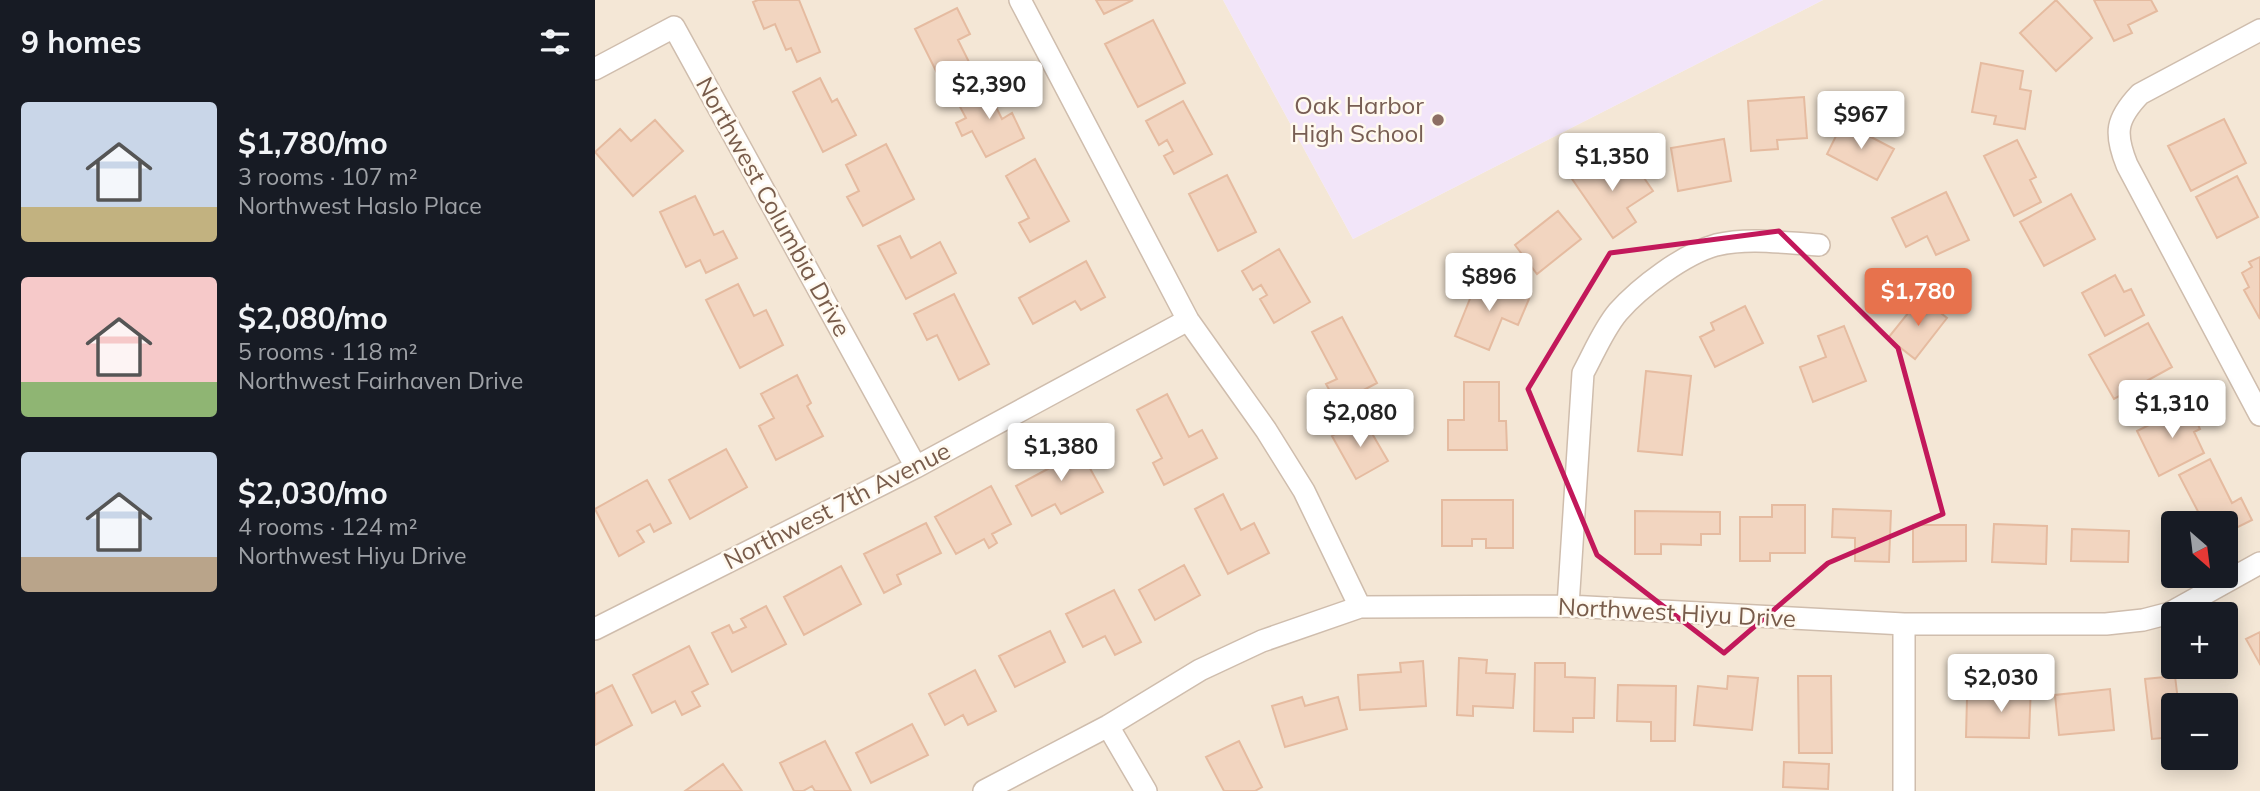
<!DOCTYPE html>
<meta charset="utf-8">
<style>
body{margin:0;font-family:Mulish,sans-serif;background:#242831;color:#f1f3f6;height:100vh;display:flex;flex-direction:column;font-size:26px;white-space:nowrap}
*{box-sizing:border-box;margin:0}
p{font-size:23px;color:#9ea1a6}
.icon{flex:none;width:38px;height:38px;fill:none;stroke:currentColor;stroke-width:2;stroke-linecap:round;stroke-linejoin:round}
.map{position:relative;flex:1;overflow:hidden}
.drawer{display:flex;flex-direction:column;background:#171b24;width:595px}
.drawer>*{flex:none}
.needle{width:46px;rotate:152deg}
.buttons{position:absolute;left:1566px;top:511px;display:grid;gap:14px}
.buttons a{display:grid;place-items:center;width:77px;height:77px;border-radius:7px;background:#171b24;box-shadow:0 4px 18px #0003;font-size:35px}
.price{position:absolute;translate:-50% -60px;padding:0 16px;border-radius:7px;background:#fff;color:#222;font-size:23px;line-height:46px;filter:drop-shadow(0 2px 4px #0008)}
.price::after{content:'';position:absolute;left:50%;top:42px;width:21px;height:16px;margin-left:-10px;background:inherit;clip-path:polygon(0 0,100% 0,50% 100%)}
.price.active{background:#e7724d;color:#fff}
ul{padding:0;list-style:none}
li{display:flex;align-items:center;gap:21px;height:175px;padding:0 21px}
li span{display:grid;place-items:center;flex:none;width:196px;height:140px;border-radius:7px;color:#555}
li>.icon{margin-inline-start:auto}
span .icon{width:84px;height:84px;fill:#fffc;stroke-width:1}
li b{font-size:30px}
h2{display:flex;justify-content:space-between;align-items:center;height:84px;padding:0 21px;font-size:30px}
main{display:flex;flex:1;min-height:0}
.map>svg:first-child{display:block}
.residential{fill:#f4e7d6;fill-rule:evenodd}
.education{fill:#f2e5f9}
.building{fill:#f2d5c0;stroke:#e5bba0;stroke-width:2}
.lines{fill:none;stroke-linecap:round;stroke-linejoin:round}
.minor-casing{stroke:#cfbdad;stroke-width:24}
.minor{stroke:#fff;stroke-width:21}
.marked{fill:none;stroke:#c2185b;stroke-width:5;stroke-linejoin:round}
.education-dot{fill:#8d6e63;stroke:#fff9ef;stroke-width:2.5}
.labels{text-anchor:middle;stroke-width:5;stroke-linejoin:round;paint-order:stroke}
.education-label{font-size:24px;fill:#785e54;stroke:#fff9ef;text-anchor:end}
.street-label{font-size:24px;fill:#785c4b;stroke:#fff9ef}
</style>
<main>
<section class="drawer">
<h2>9 homes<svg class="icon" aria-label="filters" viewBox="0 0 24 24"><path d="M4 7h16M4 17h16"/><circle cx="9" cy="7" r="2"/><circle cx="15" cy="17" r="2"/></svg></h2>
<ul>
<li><span style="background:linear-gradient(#c9d6e8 75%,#c2b280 0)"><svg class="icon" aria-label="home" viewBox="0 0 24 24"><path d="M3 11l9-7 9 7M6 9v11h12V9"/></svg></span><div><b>$1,780/mo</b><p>3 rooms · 107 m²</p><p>Northwest Haslo Place</p></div></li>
<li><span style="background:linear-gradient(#f6c9c9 75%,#8fb573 0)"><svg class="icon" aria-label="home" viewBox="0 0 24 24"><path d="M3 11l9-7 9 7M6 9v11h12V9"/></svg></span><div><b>$2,080/mo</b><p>5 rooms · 118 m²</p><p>Northwest Fairhaven Drive</p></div></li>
<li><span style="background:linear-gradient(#c9d6e8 75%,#b9a48a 0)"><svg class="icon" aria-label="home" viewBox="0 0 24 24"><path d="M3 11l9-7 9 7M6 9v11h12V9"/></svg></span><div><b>$2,030/mo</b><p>4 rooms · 124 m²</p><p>Northwest Hiyu Drive</p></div></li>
</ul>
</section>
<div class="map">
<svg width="1665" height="791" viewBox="0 0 1665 791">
<rect width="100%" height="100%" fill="#fdf5e8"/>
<path class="residential" d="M0,0H628L758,239L1228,0H1665V791H0ZM1578,523H1631V576H1578ZM1578,614H1631V667H1578ZM1578,705H1631V758H1578Z"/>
<path class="education" d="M628,0H1228L758,239Z"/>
<path class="building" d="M163,0H204L225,52L202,62L196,48L191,50L180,24L169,29L158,2Z
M501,0H538L509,14Z
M1461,0L1497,38L1461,71L1425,33Z
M1499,0H1556L1562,11L1533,25L1537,33L1519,41Z
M362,8L375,34L363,40L376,66L346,81L320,29Z
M558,20L590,83L543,107L510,44Z
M1386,63L1428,71L1425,89L1436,91L1430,129L1399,124L1401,116L1377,112Z
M225,78L237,102L242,99L261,135L228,152L198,92Z
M401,84L411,102L401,107L407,119L417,113L429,138L391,157L377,131L367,136L361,123L371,118L363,103Z
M1209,97L1212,138L1182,140L1183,149L1156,151L1153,101Z
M588,101L617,154L579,174L569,156L578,151L572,140L564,145L551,121Z
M1629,119L1651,163L1596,191L1573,146Z
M60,120L88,151L38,196L0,152L25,129L36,141Z
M1262,123L1277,130L1274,136L1299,149L1282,180L1232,154L1245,128L1257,134Z
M1129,139L1136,181L1083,191L1076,148Z
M1422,140L1441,177L1435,180L1446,202L1419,216L1389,156Z
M291,144L319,199L268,226L252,197L264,191L251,165Z
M440,159L474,221L435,242L424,223L434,218L411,176Z
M1036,159L1058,191L1032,208L1041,222L1018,238L975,176L998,160L1011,177Z
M632,175L661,232L623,251L594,194Z
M1642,176L1663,217L1622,238L1601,197Z
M1351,192L1374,240L1341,255L1332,236L1311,247L1297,218Z
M1476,194L1500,239L1449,266L1425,222Z
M100,196L119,235L128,231L142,258L111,273L105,260L91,267L65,212Z
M963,211L986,239L942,274L920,245Z
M305,236L316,258L345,242L361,273L311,299L283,246Z
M684,249L715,302L679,323L665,299L672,295L666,285L658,290L647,271Z
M1665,257V319L1649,290L1654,287L1647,273L1657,267L1654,262Z
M491,261L510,297L486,310L480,301L438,324L424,298Z
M1520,275L1529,292L1536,289L1549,315L1510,336L1487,293Z
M883,279L934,299L923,325L907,318L894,350L860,336Z
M143,284L159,316L171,310L188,345L145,368L111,300Z
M359,294L394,364L364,380L342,335L332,340L319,314Z
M1326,297L1352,318L1320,359L1293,338Z
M1150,306L1168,343L1120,367L1105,337L1119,330L1116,323Z
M747,317L782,383L742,404L731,384L742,379L717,332Z
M1553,323L1577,367L1519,399L1494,355Z
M1249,326L1271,381L1218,402L1205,367L1231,357L1223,336Z
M1051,371L1096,376L1087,455L1043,451Z
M202,375L216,403L212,406L228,436L181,460L164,426L179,418L166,394Z
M869,382H904V421H911L912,450H853V420H869Z
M572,394L594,437L607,430L622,458L569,485L558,463L567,458L542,410Z
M1594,405L1605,429L1599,432L1609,453L1564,476L1542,431Z
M768,418L793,461L761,479L737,436Z
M480,441L508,492L466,514L460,504L437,516L421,486L464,463L459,453Z
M131,449L152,487L95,519L74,480Z
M1615,459L1637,503L1646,498L1657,520L1631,533V523H1609L1584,475Z
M52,480L76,523L59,532L55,524L42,531L49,542L24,556L0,509Z
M396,486L416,524L397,534L402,543L394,548L389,539L361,554L340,517Z
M628,494L646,530L659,523L674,553L633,574L600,509Z
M847,500H918V548H891V539H877V546H847Z
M1177,505H1210V553H1175V561H1145V517H1177Z
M1238,509L1296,511L1294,562L1260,561V538L1237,537Z
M1040,511L1125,512V534H1106V545L1066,544V554H1040Z
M331,523L346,553L302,575L306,584L289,593L269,554Z
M1399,524L1452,526L1451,564L1397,562Z
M1318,525H1371V561L1318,562Z
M1477,529L1534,531L1533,562L1476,561Z
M589,565L605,595L560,620L544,590Z
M246,566L266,604L209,635L189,597Z
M519,590L546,642L520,655L510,636L488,647L471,614Z
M171,606L191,644L137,672L117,633L134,625L138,633L151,627L146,619Z
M455,631L470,662L420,687L404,656Z
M1665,632V664L1651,639Z
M94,646L113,684L97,692L105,706L87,715L80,701L57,713L38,675Z
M864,658L892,660L891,673L920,674L918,708L878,706V716L862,715Z
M828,661L831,706L765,710L763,675L806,672L805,663Z
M940,663H970V677L1000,678L999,718H978V732L939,731Z
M380,670L401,711L373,725L368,715L350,725L334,694Z
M1133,676L1163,678L1157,730L1099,725L1103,686L1132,689Z
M1203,676H1236L1237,753H1204Z
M1580,676L1583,701L1605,699L1606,705H1578V737L1557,739L1550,679Z
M1407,682L1436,683L1434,738L1371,737L1372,698H1407Z
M17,685L37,725L0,745V694Z
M1023,685L1081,686L1080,741H1056V722L1022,721Z
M1515,689L1519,730L1464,735L1460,695Z
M707,697L710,706L743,697L752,729L690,747L677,706Z
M317,724L333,755L276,783L261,753Z
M230,741L256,791H220L217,786L208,791H199L185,763Z
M644,741L667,787L660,791H629L611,757Z
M1189,762L1234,764L1233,789L1188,787Z
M128,764L147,791H90Z"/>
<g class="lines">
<g class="minor-casing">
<path id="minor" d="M425,0L593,320L671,430L709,491L765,607
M1665,30L1545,94C1521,119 1519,133 1532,165L1665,415
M0,69L79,27L321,467
M973,606L988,373C999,353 1008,330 1023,312C1045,287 1089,254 1121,245C1154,237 1190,243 1224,245
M0,629L321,467L593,320
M513,726L551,791
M389,791L513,726L605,670L667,641L765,607L973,606L1309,624H1511L1548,620L1575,613L1665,563
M1309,791V624"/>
</g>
<use href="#minor" class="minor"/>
</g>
<path class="marked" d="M1184,231L1303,348L1348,514L1233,563L1129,653L1002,555L933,389L1015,253Z"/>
<circle class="education-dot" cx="843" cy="120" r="7"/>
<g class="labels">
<g class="education-label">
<text x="829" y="114">Oak Harbor<tspan x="829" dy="28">High School</tspan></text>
</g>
<g class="street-label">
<text transform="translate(178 207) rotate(61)" y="8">Northwest Columbia Drive</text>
<text transform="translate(242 506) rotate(-27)" y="8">Northwest 7th Avenue</text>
<text transform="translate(1082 613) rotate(3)" y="8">Northwest Hiyu Drive</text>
</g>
</g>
</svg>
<div class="buttons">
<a><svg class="needle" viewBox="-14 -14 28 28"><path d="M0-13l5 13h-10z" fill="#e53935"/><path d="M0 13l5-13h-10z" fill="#9ea1a6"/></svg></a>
<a>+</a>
<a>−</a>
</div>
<b class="price" style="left:394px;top:121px">$2,390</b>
<b class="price" style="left:1266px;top:151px">$967</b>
<b class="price" style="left:1017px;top:193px">$1,350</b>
<b class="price" style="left:894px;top:313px">$896</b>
<b class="price active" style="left:1323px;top:328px">$1,780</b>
<b class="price" style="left:1577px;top:440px">$1,310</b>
<b class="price" style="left:765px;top:449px">$2,080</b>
<b class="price" style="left:466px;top:483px">$1,380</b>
<b class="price" style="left:1406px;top:714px">$2,030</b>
</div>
</main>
